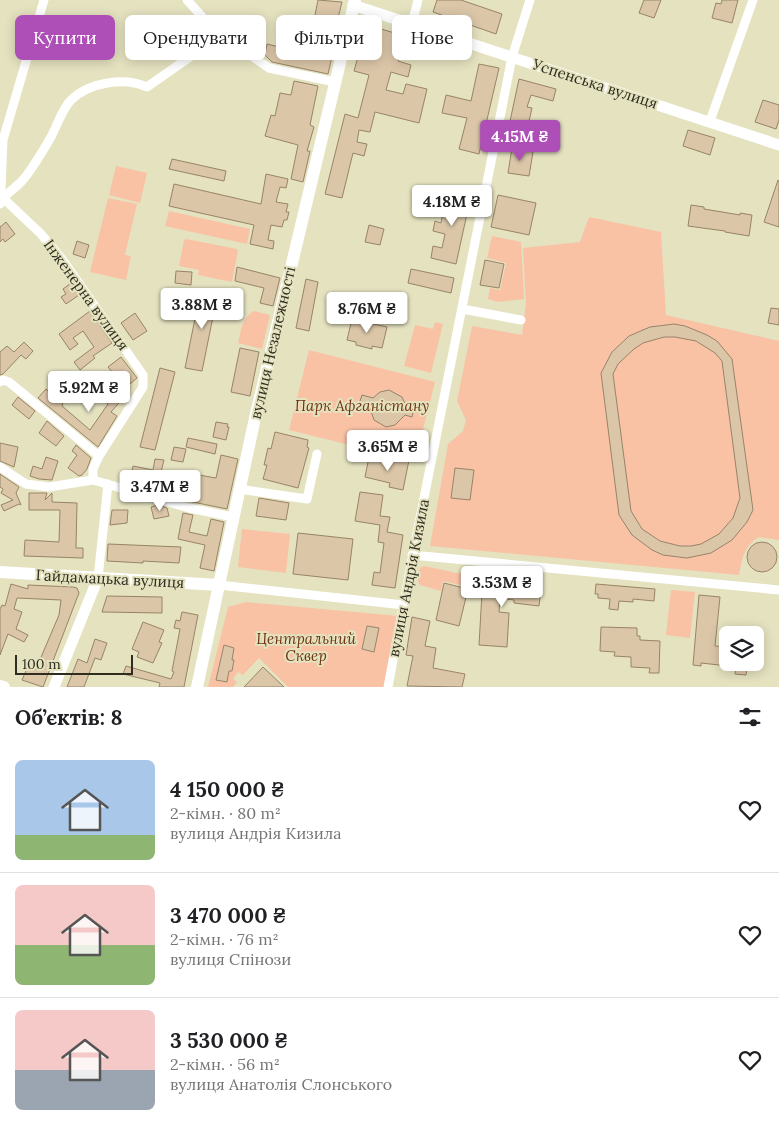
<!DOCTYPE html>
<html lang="uk">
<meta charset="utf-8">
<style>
body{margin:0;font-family:Lora,serif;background:#f6f6f6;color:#202124;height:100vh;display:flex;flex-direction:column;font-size:19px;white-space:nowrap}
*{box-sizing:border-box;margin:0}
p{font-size:16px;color:#757577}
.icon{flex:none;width:28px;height:28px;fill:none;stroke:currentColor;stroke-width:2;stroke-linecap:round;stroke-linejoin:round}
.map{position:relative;height:687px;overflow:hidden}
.details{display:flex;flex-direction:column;background:#fff;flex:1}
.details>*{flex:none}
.guide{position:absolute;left:15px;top:15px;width:500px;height:45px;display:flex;gap:10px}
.controls{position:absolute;left:719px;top:626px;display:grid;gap:10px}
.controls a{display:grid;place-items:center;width:45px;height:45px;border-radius:8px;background:#fff;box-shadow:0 2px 12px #0003;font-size:25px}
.scale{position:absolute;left:15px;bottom:12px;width:118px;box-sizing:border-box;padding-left:5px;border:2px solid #2e2d20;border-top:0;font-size:14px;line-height:18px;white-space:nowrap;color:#2e2d20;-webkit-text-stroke:4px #e4e2bf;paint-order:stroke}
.price{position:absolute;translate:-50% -42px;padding:0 11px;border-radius:5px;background:#fff;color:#222;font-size:16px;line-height:32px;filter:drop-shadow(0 1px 2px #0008)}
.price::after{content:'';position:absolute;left:50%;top:30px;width:15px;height:11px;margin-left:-8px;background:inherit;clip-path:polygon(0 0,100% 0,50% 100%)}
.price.on{background:#ae4fb7;color:#fff}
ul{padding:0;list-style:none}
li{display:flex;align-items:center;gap:15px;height:125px;padding:0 15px}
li+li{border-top:1px solid #e0e0e0}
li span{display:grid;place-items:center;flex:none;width:140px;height:100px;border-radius:8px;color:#555}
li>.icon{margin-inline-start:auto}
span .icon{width:60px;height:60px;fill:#fffc;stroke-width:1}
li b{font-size:21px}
h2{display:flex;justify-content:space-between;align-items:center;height:60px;padding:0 15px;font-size:21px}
.pill{padding:0 18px;border-radius:8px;background:#fff;box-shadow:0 2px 12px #0003;font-size:18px;line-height:45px}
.pill.on{background:#ae4fb7;color:#fff}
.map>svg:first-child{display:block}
.green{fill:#f9c2a5}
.building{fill:#dbc6a8;stroke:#988468;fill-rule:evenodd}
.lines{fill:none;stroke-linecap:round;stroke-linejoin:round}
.minor{stroke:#fff;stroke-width:9}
.tertiary{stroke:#fff;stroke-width:11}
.secondary{stroke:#fff;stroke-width:12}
.labels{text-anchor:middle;stroke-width:4;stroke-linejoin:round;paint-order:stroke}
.street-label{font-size:15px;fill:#2e2d20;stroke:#e4e2bf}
.park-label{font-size:15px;font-style:italic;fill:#6f3512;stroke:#e4e2bf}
</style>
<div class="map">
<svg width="779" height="687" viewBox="0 0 779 687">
<rect width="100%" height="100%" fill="#e4e2bf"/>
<path class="green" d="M116,166L147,173L140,203L109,195Z
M108,198L137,204L125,255L131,256L126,280L90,272Z
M169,211L250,229L247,244L165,226Z
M589,217L661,232L666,315L779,341V540L759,537C744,546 742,559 739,575L430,546L448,444L463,431L466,420L457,401L472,326L522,335L526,304L523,248L580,242Z
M492,236L521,242L524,299L498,302L488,299L490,288L500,290L506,263L487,258Z
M186,239L237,249L238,251L232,282L198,275L199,270L179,266L184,240Z
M254,311L270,315L262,349L238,343C241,330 242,318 254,311Z
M435,322L443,324L431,373L404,366L415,325L433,329Z
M309,350L435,382L415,461L289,430Z
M242,529L290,534L286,573L238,567Z
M424,566L471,576L469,587L443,581L441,591L420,585C416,580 418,574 420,568Z
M671,590L695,592L690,638L666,635Z
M246,602L398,616L385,687H288L259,658L243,675L238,672L233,679L237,682L233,687H208L228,607Z"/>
<path class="building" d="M318,0L342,2L335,30L313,25Z
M437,0H461L502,14L496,34L433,12Z
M644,0H661L654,18L639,13Z
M722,0H738L732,23L712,18L716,3L721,4Z
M367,25L405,36L398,61L411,65L408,77L391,72L386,90L403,94L406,84L427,89L419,123L375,112L370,132L359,130L357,142L367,144L364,156L353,153L342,198L325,194L345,114L358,118L369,75L354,71Z
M267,44L312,55L315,44L334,48L328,74L272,62L265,55Z
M479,64L499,68L479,154L459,149L467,118L442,113L446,95L471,101Z
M519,79L556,89L553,101L531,95L527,107L532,108L527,130L509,126Z
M294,81L318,86L310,125L314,127L307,151H310L303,182L291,179L298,145L265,136L271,115L275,116L280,93L291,95Z
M763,100L779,105V120L776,129L755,122Z
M688,130L715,138L710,155L683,146Z
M512,148L533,152L529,176L508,173Z
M172,159L226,171L224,181L169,169Z
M266,174L288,179L286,188L280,187L276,202L288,204L286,212H289L287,220H284L282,227L271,225L268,240L274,241L273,249L250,244L254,225L169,206L174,184L261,204Z
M778,180L779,181V227L764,222Z
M455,188L472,191L456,264L431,258L433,246L442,248L445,234L433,231L435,221L441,223L445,202L452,204Z
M498,195L536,203L529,235L491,227Z
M691,205L704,207V209L740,215V213L752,215L749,236L725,232V231L688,226Z
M6,222L15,234L5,242L3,239L0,242V227Z
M369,225L384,229L380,245L365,242Z
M77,241L89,245L85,258L73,254Z
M485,260L504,264L499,288L480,285Z
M237,267L280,278L273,306L260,303L264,288L235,281Z
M411,269L454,278L451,293L408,283Z
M176,271L192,272L191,285L175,283Z
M306,279L318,282L309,331L296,328Z
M71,283L79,295L66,304L61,297L66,294L63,289Z
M201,289L218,292L202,371L185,368Z
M771,308L779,309V325L768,323Z
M90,311L112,343L93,356L95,358L80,370L74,362L94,347L83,331L73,338L78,344L70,350L59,334Z
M135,313L147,331L133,340L121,323Z
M352,319L387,327L382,348L372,346V349L356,345V342L347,340Z
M674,324L685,326L707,335L717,341L732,359L753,510L747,522L732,540L711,553L687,558L663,555L652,550L632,535L619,515L601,373L612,352L629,336L650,327ZM664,337H675L696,341L715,353L722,361L740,498L733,518L719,534L701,544L691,546H680L660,541L642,529L631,511L613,374L618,364L634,349L643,343Z
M24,342L33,351L26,359L21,355L3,374L0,375V352L7,346L14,352Z
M240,348L259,352L250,396L231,392Z
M121,357L137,378L125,388L108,367Z
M160,368L175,372L155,450L140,447Z
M106,382L124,397L111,412L117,416L98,447L38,398L46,389L63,404L62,406L90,430L108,404L96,394Z
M389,390L402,397L406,406L414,408L412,417L405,415L395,425L386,427L374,420L370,408L359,404L362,395L373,398L380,392Z
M18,397L35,411L29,419L12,405Z
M47,421L64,436L56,446L39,433Z
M216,422L228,424L227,427H229L226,440L213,437Z
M275,432L308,440L307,447L309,448L298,488L263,479L267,465H264L268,448L271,449Z
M188,438L217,444L215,454L186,447Z
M0,443L18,447L14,467L0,461Z
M76,445L91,458L87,469L82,475L79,476L68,468L77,455L72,451Z
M174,447L186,449L183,462L171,460Z
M221,455L238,459L227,509L188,501L193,474L216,478Z
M46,457L58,461L52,480L39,479L30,476L33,466L42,469Z
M369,457L394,462L395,458L409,460L403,490L389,487L390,483L365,477Z
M155,459L164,460L161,472H164L160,491L129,484L130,481H126L128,471H132L133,466L153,470Z
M455,468L474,470L470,500L451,498Z
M0,474L19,487L16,493L21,505L19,504L4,511L1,505L13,500L1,493L3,489L0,487Z
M360,492L383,495L380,516L390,517L387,532L403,535L395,588L372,585L374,572L380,573L384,543L378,542L380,525L355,521Z
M29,493H47L45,500L52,493V502L77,503L76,548H83V558L24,556L25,540L59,542L60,510H29Z
M259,498L289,503L286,520L256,516Z
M158,505L167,508L169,516L154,519L151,507Z
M112,510H128L127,523L110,525Z
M183,513L193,515L189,532L207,536L211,519L224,522L214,571L200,568L205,545L178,539Z
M298,533L353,539L348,580L293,574Z
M747 557a15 15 0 1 1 30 0a15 15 0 1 1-30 0Z
M108,544L181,547L179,563L143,561V563L107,561Z
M483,575L511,577L510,584L541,587L539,606L514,603V600L500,598L499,612L509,613L507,647L479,645Z
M444,583L468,589L459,626L436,620Z
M11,584L28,589V585L73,587L77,588L79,593L43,687L22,680L28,666L36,669L59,615L61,600L17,598L14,609L22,612L16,629L28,635L24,642L8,634L0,655V609L2,605L5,606Z
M596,584L655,589L654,601L633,599V602L619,601L618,610L609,609L610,599L598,598V594H595Z
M699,595L720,597L715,646L728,647V666L701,663V666L693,665Z
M107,596L162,597V613L102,612Z
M182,612L198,615L184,687H159L160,683L123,674L126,666L171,679L174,672L172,671L180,629L174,628L176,620L180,621Z
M412,617L430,621L425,646L436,648L433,668L465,674L462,687L407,686L413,656L406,655Z
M143,622L164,630L159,642L162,643L153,663L137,657L139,652L132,649Z
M367,626L379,628L374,652L362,649Z
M601,627L637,628V636H640V640L660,641L659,673H649L650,668L631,667V657L614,656L615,652L600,651Z
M95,639L107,643L101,660L95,658L84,687H67L78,659L87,663Z
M224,645L234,648L232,660H234L232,671H229L227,682L216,680Z
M737,662H748L746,675L735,674Z
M263,667L284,687H244Z"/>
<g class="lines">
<path class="minor" d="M187,0L215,31L269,68L335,82
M412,24L418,0
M710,121L753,0
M3,198L41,234L62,259L143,375V387L99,456L93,469V480
M3,198C9,192 15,188 21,182C30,173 44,149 51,137C57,126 62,109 71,100C89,82 125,77 147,87L204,47L222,36
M0,204L3,198L1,189L3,140L44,0
M462,309L521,320
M0,382L3,380L9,382L99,456
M0,467L26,484L49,487L93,480L189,508L233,517
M239,489L307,499L317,454
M412,555L779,590
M98,578L108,484
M219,585L404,605
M388,687L415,543L512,57L530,0"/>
<path class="tertiary" d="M353,5L779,145
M54,687L98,578"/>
<path class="secondary" d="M0,572L219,585
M0,686L4,687
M197,687L255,418L355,0"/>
</g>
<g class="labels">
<g class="street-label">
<text transform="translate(595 84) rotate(18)" y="5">Успенська вулиця</text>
<text transform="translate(86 295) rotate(54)" y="5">Інженерна вулиця</text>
<text transform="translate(273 343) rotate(-77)" y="5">вулиця Незалежності</text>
<text transform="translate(409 578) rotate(-79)" y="5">вулиця Андрія Кизила</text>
<text transform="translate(110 579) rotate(3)" y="5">Гайдамацька вулиця</text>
</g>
<g class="park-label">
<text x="362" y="411">Парк Афганістану</text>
<text x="306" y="644">Центральний<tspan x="306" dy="17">Сквер</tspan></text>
</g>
</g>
</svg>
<div class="controls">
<a><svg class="icon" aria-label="layers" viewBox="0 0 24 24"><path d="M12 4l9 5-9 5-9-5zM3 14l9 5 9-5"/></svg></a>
</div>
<div class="scale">100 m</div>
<b class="price on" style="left:520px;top:162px">4.15M ₴</b>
<b class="price" style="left:452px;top:227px">4.18M ₴</b>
<b class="price" style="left:202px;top:330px">3.88M ₴</b>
<b class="price" style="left:367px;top:334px">8.76M ₴</b>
<b class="price" style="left:89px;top:413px">5.92M ₴</b>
<b class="price" style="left:388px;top:472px">3.65M ₴</b>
<b class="price" style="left:160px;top:512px">3.47M ₴</b>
<b class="price" style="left:502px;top:608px">3.53M ₴</b>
<div class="guide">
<a class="pill on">Купити</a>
<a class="pill">Орендувати</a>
<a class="pill">Фільтри</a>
<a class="pill">Нове</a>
</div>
</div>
<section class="details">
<h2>Об’єктів: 8<svg class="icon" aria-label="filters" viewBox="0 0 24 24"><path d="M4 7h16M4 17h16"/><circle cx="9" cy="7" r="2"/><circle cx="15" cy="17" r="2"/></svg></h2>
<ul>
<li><span style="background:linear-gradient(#a9c7e8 75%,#8fb573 0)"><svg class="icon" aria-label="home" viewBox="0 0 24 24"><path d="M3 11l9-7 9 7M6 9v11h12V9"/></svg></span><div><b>4 150 000 ₴</b><p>2-кімн. · 80 m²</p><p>вулиця Андрія Кизила</p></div><svg class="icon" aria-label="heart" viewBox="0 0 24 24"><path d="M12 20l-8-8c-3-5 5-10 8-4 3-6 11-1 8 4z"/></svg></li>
<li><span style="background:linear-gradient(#f6c9c9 60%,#8fb573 0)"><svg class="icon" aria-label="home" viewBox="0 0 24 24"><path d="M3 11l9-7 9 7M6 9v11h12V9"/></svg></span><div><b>3 470 000 ₴</b><p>2-кімн. · 76 m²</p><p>вулиця Спінози</p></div><svg class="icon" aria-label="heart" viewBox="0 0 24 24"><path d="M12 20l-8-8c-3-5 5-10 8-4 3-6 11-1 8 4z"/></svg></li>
<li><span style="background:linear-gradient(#f6c9c9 60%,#9aa5b1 0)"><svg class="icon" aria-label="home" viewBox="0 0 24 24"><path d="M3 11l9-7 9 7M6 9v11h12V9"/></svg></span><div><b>3 530 000 ₴</b><p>2-кімн. · 56 m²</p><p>вулиця Анатолія Слонського</p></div><svg class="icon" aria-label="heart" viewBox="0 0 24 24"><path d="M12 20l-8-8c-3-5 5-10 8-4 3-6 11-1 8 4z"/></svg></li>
</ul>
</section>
